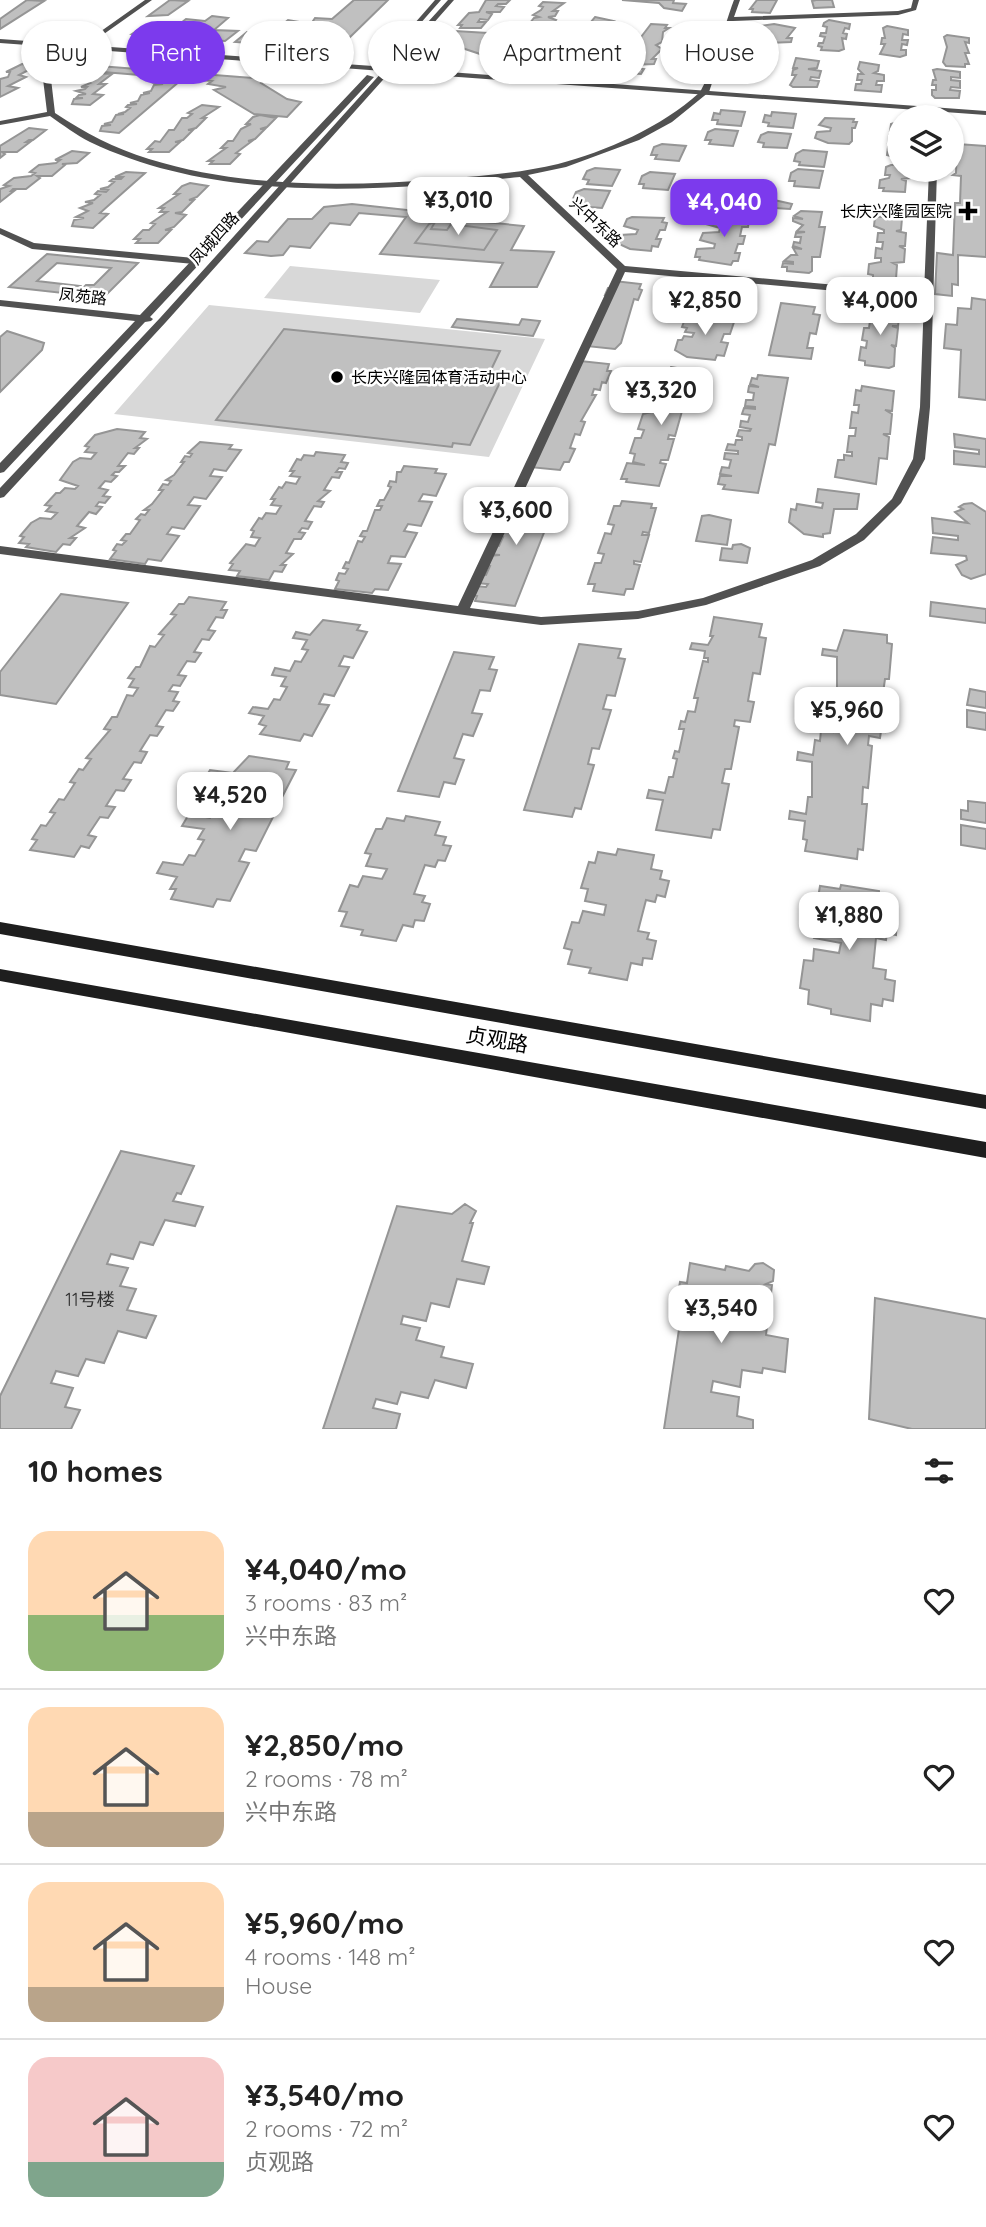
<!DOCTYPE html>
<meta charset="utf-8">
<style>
body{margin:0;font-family:Quicksand,"Noto Sans SC",sans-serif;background:#f2f2f2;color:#222;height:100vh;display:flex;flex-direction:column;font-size:26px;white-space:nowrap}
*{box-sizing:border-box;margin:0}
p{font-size:23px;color:#767676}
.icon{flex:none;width:38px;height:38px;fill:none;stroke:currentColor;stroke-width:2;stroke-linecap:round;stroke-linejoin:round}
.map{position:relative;height:1429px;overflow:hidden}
.sheet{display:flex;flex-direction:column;background:#fff;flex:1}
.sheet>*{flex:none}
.top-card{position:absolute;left:21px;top:21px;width:945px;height:63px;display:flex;gap:14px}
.controls{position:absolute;left:887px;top:105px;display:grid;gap:14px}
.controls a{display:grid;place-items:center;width:77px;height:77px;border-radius:50%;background:#fff;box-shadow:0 2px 5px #0004;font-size:35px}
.price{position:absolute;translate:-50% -60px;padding:0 16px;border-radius:14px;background:#fff;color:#222;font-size:23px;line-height:46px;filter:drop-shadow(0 2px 4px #0008)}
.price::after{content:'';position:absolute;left:50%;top:42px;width:21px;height:16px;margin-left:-10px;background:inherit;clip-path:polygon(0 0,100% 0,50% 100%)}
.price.active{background:#7c3aed;color:#fff}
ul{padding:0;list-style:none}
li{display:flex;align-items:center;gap:21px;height:175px;padding:0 28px}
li+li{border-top:2px solid #e0e0e0}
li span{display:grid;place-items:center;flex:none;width:196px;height:140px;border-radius:21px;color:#555}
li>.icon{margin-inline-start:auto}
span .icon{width:84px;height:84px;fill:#fffc;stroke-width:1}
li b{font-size:30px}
h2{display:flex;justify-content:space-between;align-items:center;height:84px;padding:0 28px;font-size:30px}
.pill{padding:0 24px;border-radius:32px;background:#fff;box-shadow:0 2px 5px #0004;font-size:24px;line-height:63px}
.pill.active{background:#7c3aed;color:#fff}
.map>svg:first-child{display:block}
.green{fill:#d8d8d8}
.building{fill:#c0c0c0;stroke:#959595;stroke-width:2;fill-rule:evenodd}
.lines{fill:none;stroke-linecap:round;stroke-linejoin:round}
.minor{fill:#515151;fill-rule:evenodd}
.tertiary{fill:#515151;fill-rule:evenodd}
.secondary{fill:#1e1e1e;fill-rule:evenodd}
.poi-dot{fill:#000;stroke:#fff;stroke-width:2.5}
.labels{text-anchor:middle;stroke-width:5;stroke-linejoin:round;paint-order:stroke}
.far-poi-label{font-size:16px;fill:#000;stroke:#fff;text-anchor:end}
.far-street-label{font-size:16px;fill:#000;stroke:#fff}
.near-number-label{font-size:18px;fill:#303030}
.near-street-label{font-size:21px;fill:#000;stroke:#fff}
</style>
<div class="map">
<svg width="986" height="1429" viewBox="0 0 986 1429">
<rect width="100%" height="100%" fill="#fff"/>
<path class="green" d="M290,266L440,280L420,313L264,298Z
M209,305L545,339L489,457L114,414Z"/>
<path class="building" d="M27,0L44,1L0,29V19Z
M170,0L188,1L168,15L148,16Z
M354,0H388L348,39L304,47L235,42L247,32L275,34L278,29H288L292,26L282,25L288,20L311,24L315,18L332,19Z
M486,0H510L506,4H498L496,6L504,7L500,12H486L492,14L488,20L480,19L478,22H486L481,28H460L462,25H458L469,13L479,12Z
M622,0H674L673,3L686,4L682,11L664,8L659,3Z
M757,0H777L770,13L752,12L753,9H750Z
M816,0H832L834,7L814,8L812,1Z
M543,2L564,3L553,11H558L555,16L548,17L556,20L552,25L547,24L544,28H549L546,33L527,34L524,32L533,24L530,23L534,18L539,17L533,15L541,10L543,7L539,6Z
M212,16L228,18L214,30L238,31L225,41L132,34L141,28L168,30L182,27L187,23H181L186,19L205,21Z
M595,17L614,21L605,31H609L606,36L593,38L591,46L584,51H588L585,56L561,58L571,40L583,37L585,34H581Z
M829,20L850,24L849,29L845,28L843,33L847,34L846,39L842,38L844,49L839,51L821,50L822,47L818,46L819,43H823L825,37L820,36L821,33H826L827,27L823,26L824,23Z
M651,24L667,25L665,28H669L663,32L662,42L656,45L662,49L652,59H656L654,64L631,65L629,63L632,57H635L637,46L642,44L638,41Z
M774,24L795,28L787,38H792L791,42L768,43L756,40L758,36L770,35L760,31L761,26Z
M887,26L908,30V35L903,34L902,40H908L907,45L902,44L901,50H906V55L900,57L880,54L885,44H881L882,38H885L883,28Z
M455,31L488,33L538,57L536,59L644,69L641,74L486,64L487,59L480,54L444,42Z
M947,35L969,38V43L965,42L969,53H965L969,64H965V67L946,66L943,62L947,47L944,37Z
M747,47L766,48L765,51H768L767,56L763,55V66H760L758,71L761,72L760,76L736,78L725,74L727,69L740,68L741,66L730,64L735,57L744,58L734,53L736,49Z
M796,58L819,61L817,68L808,69L821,71L819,78L811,77L810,80L819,81L817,87H793L790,85L796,75H792L793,70L798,68H793Z
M860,62L879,65L878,71L874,73L884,75V81H877L876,85H882L881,92L855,90L856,84H861L862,80H857L858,74H863L858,69Z
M22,64L36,66L19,75L26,77L8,86L18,88L0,97V79L8,77L10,72H6Z
M86,65L265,79L261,83L287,99L301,102L287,117L254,114L214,90L226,87L208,84L212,81L79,70Z
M937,69L960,72V78L951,77V80L960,81V88L951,87L950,90L960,91L959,98H935L932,95V90H936V85H932L933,80H936L933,70Z
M96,73L112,74L99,84H106L93,94L103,95L90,105L72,104L74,99L83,98H76L79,95L86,94L76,91L85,89L87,87H81L90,83L82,80L92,79L94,77L87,76Z
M164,79L181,80L119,133L100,131L102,126L111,125L104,124L112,122L116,115L124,114H118L125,112L130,108L126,107L128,105L137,104L130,103L138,101L141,95L150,93H143L151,91L154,85L163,84L155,83Z
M202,105L219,107L202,118H206L196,128L188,130H193L183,140L175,142H180L169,152H149L152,149H147L155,141L160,142L169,130H174L182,118H187L192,114L188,113Z
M721,110L745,112L741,126L717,124L718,120H712L714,113L720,114Z
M772,112L796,114L793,128L768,126L769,123L763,122L765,115L771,116Z
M260,115L276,118L267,127L260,129H265L255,139L248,141H252L236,153L240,154L230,164H210L213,161H208L226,148H221L228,141H233L241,129L251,124H246L253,117Z
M825,118L854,119L853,122H857L855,128H852V141L849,144L828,143L815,138L817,132L830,131L831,128L819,125Z
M897,122H900V159L887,155L888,147L893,148L894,143H888L889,135L895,136V131H890L891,124Z
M29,128L46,130L33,140H29L26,142H30L17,152H2L5,154L0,158V146Z
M715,129L738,131L733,146L709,144L711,140H705L708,132Z
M768,132L791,134L787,148L763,147L764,143L758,142L761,135Z
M662,144L686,146L679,161L655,159L657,155H651L654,147Z
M957,144L986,146V257L958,255V285L952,284V296L935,294L937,253L953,255L955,203H960L961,176L953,175L956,173Z
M803,150L827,152L824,167L799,165L800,162L794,161L796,154Z
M72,151L89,153L77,163L62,164L65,165L52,176H37L40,178L26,189H13L11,191H14L0,202V189L9,186L4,185L14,178L31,176L35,173L30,172L39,165L56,163L60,160H55Z
M891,165H900V170H912L911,178L901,179L906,181L905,192L883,191L884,188H879L880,180L889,178L890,175H885L886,167Z
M595,168L620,170L612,186L587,184L589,180L583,179L587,171Z
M798,169L823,171L819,188L794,186L795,181H789L791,173Z
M126,172L145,173L100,213L108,214L93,228L72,226L74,220L84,218L76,217L88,211L80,208L93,203L85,202L94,200L100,195L95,194L98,191L106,192L108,190L100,189L108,187L114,182L110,181L113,179H121L123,177H115Z
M650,172L675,174L668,190L643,188L644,184H639L642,176Z
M190,183L208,186L197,197L189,200H194L182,212L175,213L186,215L174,227L165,230H171L158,243H136L140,239H134L143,230H149L155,224L151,223L167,212H160L164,208H159L179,194H174L182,186Z
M461,189L505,193L502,198L468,195L458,193Z
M584,189L610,191L602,208L576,206L578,201H572L576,192Z
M765,198L792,204L790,209L757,207L759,201Z
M464,199L497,201L484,222L524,226L511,250L554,252L537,287H490L503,263L380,254L406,217L359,213L350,225L330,223L310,248L290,246L283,255L271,256L245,253L257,241L268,242L288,219H312L324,207L352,204L462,216L468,207H459ZM435,222L431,229L447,230L451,224L497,230L484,250L415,243L429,224Z
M801,211L822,212L819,227H825L820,257H812V271L809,273L787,271V267H782L783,263L793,264V262L784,261L791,255H797L793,248L802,249L793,246L794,242L800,243L801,237H795L796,233L805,232L797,231L803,225L793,221V218L803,219L794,216Z
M725,214L746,215L745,220H749L748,227H742L740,236H745L743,244H738L735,253H740L738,261H733L731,265L699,260L700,257H695L697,249L714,248L715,244L700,240L703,233L719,232L720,228L706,224L708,216Z
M881,215L902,218L901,230L896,231L906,233L905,246H899L905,249L904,262L893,263L897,265L896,279L891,280L873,279V275L868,274L869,264L881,262V258H875L876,248L882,249L883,242H877L878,233H884V230L874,226L875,217H881Z
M632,217L664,218L662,222L667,223L665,230H660L656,239H661L658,247L652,246L651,251L630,249L617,243L620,235L636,234L638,230L624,226L627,219Z
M435,222L431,229L447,230L451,224L497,230L484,250L415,243L429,224Z
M47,254L138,263L104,297L77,294L86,285H94L111,268L57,263L37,281L80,286L72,294L9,287Z
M614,281L641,284L639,289L642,290L638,300L634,299L621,343L615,349L586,346L608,295H605L608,288H611Z
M681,288L715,293L709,312L674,308Z
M972,298L986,300V400L959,397L961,350L944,348L946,324L957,325L958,308L971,309Z
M781,303L815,307L813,314L820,315L816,334L810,333L807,348H813L811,359L769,355Z
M872,305L900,310L898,326H892L898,328L896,346L891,345L895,348L894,366L889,368L865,365V361L859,360L861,347L866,348L867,341L862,340L864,328H869L870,321H865L866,309L871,310Z
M701,314L729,317L727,321L734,322L730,334H724L721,342L728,343L724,356L717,355L715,360L687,357L675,350L678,340H682L684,336L692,337L694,333L685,332L687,328L682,327L685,319Z
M457,319L519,325L522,319L540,321L533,336L452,327Z
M284,329L500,351L490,372L504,374L470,445L453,443L452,447L216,420Z
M7,331L44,343L42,350L0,392V337Z
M580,361L609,364L607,371H611L606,383L602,382L600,390L594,389L592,395H596L581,421L585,422L580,435L575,434L570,448L575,449L569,462H564L560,470L529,467Z
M671,367L701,372L695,390H690L689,393H694L689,412L682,411L675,436L669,435L668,439H674L668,460H661L660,463L666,464L659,486L626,482L627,479H621L627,463L645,465L633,462L635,454L630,453L635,438H641L644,430L638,429L643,414L656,411L658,406H652L657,392H662L665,384H660L664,371H669Z
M758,375L788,378L775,445L769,444L758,493L723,489L725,485L718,484L720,476H732L720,474L722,467L729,468L731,460L724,459L725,453L738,454V451L726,450L728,444L735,445L736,440H742V437L737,436L739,430L750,431L751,429L740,427L741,421L748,422L750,415L742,414L744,408L755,409V407L745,406L746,400H753L754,393L748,392L749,386L759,387L750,384L752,378L757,379Z
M862,386L894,391L892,411L885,410L892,414L890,434H883L889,437L887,459L879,458L876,484L835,477L838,460H844V455L852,456V452H847L849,436H855L856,428H850L852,412L858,413L859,405H854L856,390L861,391Z
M117,429L145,432L140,438L147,439L135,448H139L134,454L128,453L118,466H125L119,472H115L112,475L117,476L111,482L105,481L99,488L108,490L103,496L110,497L105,503L99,502L96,506L102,507L96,514L89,512L77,526L85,528L70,538H76L70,545L63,544L56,552L26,547L29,544L19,543L24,537L20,536L31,523L40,518L51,519L57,513L46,511L51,506L45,505L56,493H60L65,488L75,489L78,486L60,480L73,462L80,458L91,459L96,453L85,452L89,447L85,446L95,435Z
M954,434L986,439V467L954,464V451L979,454V450L955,447Z
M200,442L232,445L229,449L241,450L226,471L214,469L210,476L222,477L206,499L194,497L188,505L200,506L184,529L172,527L167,534L179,536L161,561L148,559L145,564L110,559L116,551L113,550L117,544L122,545L126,541L121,540L126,534H130L140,520L136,519L141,514L145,515L149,510H144L152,504L163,490H159L163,484L168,485L171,481L166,480L174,475L184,462H181L185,456L190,457L192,454L188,453Z
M316,452L345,455L341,462L348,463L345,469L339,468L336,472H342L339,478L332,477L324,490L330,491L318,501L324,502L321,507L314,506L305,521L312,522L308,529L302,528L299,532L305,533L301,539H294L286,553L293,554L281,565H286L282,572L274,571L269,580L237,576L240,571L229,570L233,564L230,563L246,544L255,546L260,538L251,537L254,531L251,530L259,518L262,519L266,513L276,514L281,506L271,505L275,499H271L279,487L282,488L286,482L296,484L300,477L290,476L294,471H290L297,459L301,460L304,455L314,456Z
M404,466L437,469L435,473L446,474L436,496L423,494L419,501L432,502L421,526L408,524L404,531L417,533L405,557L391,556L388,563L401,564L388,590L375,589L372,593L335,589L339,581L336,580L339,573L345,574L348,569L343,568L346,562L349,563L358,541L362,542L365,537L360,536L363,531H367L375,510H380L382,506H377L380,500H384L391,487L388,486L390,481L396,482L397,472H401Z
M524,488L560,492L515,606L475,601L477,596L471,595L475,586L486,587L488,584L476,583L479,574L486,575L490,566L483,565L487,556L500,555L487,554L491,545L499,546L503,537L496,536L500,528L512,529L513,527L501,526L511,501L522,503L523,500L513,499Z
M818,489L859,494L857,509H834L830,533L823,534V537L804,534L789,522L791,509L796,510L797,504L822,508L823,503L816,502Z
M622,501L652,504L651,508H656L649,533L643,532L642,535H649L641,562L634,561V564L640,565L633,589H626L624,595L593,591L595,584H588L595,563H601L604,554L598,553L605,533L611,534L614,525L608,524L614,506H620Z
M972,503L986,512V574L971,579L962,575L956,565L967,560L966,556L931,553L933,537L958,540V536L933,533L932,518L968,523L955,512L963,509L959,507L964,504Z
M709,515L731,520L727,545L696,541L702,516Z
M741,544L750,548L747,563L720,560L722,548L732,549L733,545Z
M61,594L128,603L56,704L0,695V672Z
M189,597L226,602L221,610H227L223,618L216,617L208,630L215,631L209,640L202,639L194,652L201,653L195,662L187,661L178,675L186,676L180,686L173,685L169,691L178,692L173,701L179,702L173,711L166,710L156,726L163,727L157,736L150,735L140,751L147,752L141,763L134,762L123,779L131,780L124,791L116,790L106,806L115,807L108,818L100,817L88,835L96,837L89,848L81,846L74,857L30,850L37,840L32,839L41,825L46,826L55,813L50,812L59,799L64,800L75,783L70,782L79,769L83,770L91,759L86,758L110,730L104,729L112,717H117L127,695L133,696L138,688L129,687L134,679L128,678L136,667H140L150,646L155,647L164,635L159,634L176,615L171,614L179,604H184Z
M931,602L986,609V623L930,616Z
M714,617L762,624L759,637L766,638L760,674L753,673L748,701L754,702L750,722L735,720L734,726L739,727L731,769H725L722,783L729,784L720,830L713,829L711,838L656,830L663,800L647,798L649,790L665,793L669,777H673L677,759L673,758L675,751L679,752L684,729H679L681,721L685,722L688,711L695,712L698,698H694L703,661L708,662V658H704L705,651L690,649L692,643L708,645L713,636H710Z
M323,620L360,625L357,630L367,632L353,658L344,656L339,666L349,667L334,696L324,694L319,704L329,705L312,736L304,734L300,741L260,734L266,726L259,724L264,716L249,713L253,707L268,709L274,699L280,700L287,687L281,686L286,677L272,675L275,668L290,671L295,661L301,662L308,650L302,649L307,640L293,638L296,632L310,635Z
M844,630L887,635V643L892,644L889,679H885L883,693L888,694L885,732L881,731L880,738L869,736L868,745L872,746L868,788L863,787L862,804H867L863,850L858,849L857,859L805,851L807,840L803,839L805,821L789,819L790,811L806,814L808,797H812V762L797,760L798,752L813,755L815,740L820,741L821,730L833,732L832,708L816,705L817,699L831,701L833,688H837V657L822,655L823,649L837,651Z
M579,644L621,649L618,658L625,659L615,696L607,695L603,709L611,710L599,749L592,748L588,764L594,765L581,809L575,808L572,817L524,810Z
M454,652L494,657L489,669L497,670L490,691L480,690L472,713L482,714L473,736L463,734L454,758L464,760L455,784L444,782L439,797L398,791Z
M970,689L986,692V708L967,705Z
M967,710L986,713V730L967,727Z
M249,756L289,762L286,769L296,770L279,803L269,801L263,813L274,815L256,851L245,849L239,861L249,863L230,901L217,899L213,907L171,899L176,889H170L177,877L157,873L163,862L183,865L189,855L195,856L204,840L198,839L204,829L182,826L189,814L210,818L215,809L221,810L230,793L224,792L228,784L204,780L210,770L233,773Z
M968,801L986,803V823L961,819V810L968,811Z
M406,816L440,822L435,835L446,837L443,845L451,846L445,861L438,860L435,867L425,865L414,894L425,896L422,902L430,904L424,921L415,920L413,927L403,925L396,941L361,935L363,930L341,926L347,912L339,911L350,885L358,887L363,876L382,879L387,869L366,866L371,854L365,853L376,829H382L387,818L404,821Z
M961,825L986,829V849L961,845Z
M618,849L654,855L651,869L662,871L660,879L669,881L665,897L657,895L655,902L646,900L638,931L649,933L647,939L656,941L652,959L643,958L642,965L631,963L627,980L589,973L591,968L568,964L572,950L564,948L572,922L579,923L583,911L604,915L606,905L585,901L588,889L581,888L589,862L595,863L598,852L616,855Z
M841,885L879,891L878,905L889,907L888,914L897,916L896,935L887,933L886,940L876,938L873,968L886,970L885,979L895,981L893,1001L883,999L882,1006L871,1004L870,1021L831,1014V1009L808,1004L809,990L800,988L804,960L813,961L814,949L839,953L841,943L814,938L816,926L809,924L813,897L818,898L820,886L840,889Z
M121,1151L194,1166L181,1194L177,1193L173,1201L203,1207L195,1226L165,1220L153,1245L140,1242L133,1259L111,1254L107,1264L128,1268L120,1286L136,1289L127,1310L156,1316L146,1338L118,1331L104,1363L86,1359L78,1376L56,1371L51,1383L73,1388L65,1407L80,1410L71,1429H0V1396Z
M465,1204L476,1211L470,1223H473L462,1261L489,1267L484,1284L457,1279L449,1307L431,1303L426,1321L403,1316L401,1324L420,1328L416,1340L444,1347L441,1357L473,1364L466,1388L435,1380L428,1398L401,1392L397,1404L376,1399L373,1408L400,1414L396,1429H323L397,1206L452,1214Z
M690,1263L725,1270L726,1266L749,1271L755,1264L763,1263L774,1270L773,1281L766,1284L772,1285L766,1335L788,1339L785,1372L763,1368L762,1373L742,1370L740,1387L713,1381L711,1392L739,1397L737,1416L753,1420V1429H664L683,1303L677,1299L680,1282L687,1283Z
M875,1298L986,1319V1429H912L869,1419Z"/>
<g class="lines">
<path class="minor" d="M145,0H152L60,65L51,79L55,113C85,133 114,148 149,159C243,188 346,187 443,179C482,176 520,173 558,164C605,152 663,126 699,93C707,86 728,15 734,0H740L734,17L898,11L911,8L913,0H919L916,10L898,15L733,21L709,92L672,122L639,140L566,167L528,175L625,266L924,293L929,170H937L930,407L925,459L901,503L864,540L820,566L706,605L638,619L541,625L0,554V546L458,606L617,269L520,177C381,191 220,204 90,142C76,135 63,125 50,116L0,125V121L47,112L43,79L56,63ZM625,272L924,299L920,407L913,459L892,499L856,534L812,560L703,598L638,611L541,617L470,608Z
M0,228L34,243L194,258L199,261L194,264L32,249L0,234Z"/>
<path class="tertiary" d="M435,0H441L411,34H407V32Z
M448,0H454L394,68L986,111V115L390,72L166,322L4,497L0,498V488L160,318L383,71L0,43V39L387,67Z
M367,75L374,77L150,317L153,319L151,321L145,322L4,472L0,473V463L135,321L0,306V300L140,315Z"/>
<path class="secondary" d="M0,922L986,1095V1109L0,934Z
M0,969L986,1142V1158L0,981Z"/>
</g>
<g class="poi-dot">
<path d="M964.5 200.5h7v7h7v7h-7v7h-7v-7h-7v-7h7z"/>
<circle cx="337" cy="377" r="7"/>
</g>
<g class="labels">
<g class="far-poi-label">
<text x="952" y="217">长庆兴隆园医院</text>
<text x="351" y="383" text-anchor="start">长庆兴隆园体育活动中心</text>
</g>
<g class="far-street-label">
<text transform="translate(596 222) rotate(43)" y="6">兴中东路</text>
<text transform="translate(214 238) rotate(-48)" y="6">凤城四路</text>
<text transform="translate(83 296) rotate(6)" y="6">凤苑路</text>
</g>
<g class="near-number-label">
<text x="90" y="1306">11号楼</text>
</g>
<g class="near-street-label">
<text transform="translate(497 1040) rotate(10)" y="7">贞观路</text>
</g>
</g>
</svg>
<div class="controls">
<a><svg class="icon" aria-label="layers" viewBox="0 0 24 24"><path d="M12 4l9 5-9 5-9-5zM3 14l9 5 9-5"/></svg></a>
</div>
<b class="price" style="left:458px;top:237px">¥3,010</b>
<b class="price active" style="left:724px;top:239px">¥4,040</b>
<b class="price" style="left:705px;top:337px">¥2,850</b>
<b class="price" style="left:880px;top:337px">¥4,000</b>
<b class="price" style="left:661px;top:427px">¥3,320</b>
<b class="price" style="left:516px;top:547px">¥3,600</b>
<b class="price" style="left:847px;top:747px">¥5,960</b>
<b class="price" style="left:230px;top:832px">¥4,520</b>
<b class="price" style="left:849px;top:952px">¥1,880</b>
<b class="price" style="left:721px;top:1345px">¥3,540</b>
<div class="top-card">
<a class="pill">Buy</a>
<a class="pill active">Rent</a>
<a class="pill">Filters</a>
<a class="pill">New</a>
<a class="pill">Apartment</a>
<a class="pill">House</a>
</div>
</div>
<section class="sheet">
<h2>10 homes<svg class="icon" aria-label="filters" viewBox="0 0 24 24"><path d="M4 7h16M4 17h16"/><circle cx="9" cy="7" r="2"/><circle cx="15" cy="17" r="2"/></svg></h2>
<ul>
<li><span style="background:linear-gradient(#ffd9b3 60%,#8fb573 0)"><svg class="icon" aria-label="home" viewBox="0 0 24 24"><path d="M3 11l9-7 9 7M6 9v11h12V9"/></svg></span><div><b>¥4,040/mo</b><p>3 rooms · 83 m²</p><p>兴中东路</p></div><svg class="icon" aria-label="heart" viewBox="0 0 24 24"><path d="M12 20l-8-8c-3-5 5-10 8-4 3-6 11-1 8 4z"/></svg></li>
<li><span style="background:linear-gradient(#ffd9b3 75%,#b9a48a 0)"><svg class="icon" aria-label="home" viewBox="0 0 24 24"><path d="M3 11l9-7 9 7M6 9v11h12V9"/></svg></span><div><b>¥2,850/mo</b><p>2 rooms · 78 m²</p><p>兴中东路</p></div><svg class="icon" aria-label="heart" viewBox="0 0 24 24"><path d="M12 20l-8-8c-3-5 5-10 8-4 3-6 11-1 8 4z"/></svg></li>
<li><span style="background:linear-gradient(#ffd9b3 75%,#b9a48a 0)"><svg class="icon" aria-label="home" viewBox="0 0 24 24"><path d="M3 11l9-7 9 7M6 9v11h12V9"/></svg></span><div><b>¥5,960/mo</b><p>4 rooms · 148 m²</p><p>House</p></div><svg class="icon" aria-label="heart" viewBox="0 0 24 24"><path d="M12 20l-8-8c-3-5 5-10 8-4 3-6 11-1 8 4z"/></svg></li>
<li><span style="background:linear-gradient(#f6c9c9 75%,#7fa58c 0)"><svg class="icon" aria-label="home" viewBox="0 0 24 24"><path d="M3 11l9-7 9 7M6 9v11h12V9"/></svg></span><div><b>¥3,540/mo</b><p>2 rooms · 72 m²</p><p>贞观路</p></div><svg class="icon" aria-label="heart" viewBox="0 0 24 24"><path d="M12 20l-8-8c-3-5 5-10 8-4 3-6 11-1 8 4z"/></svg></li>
</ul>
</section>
